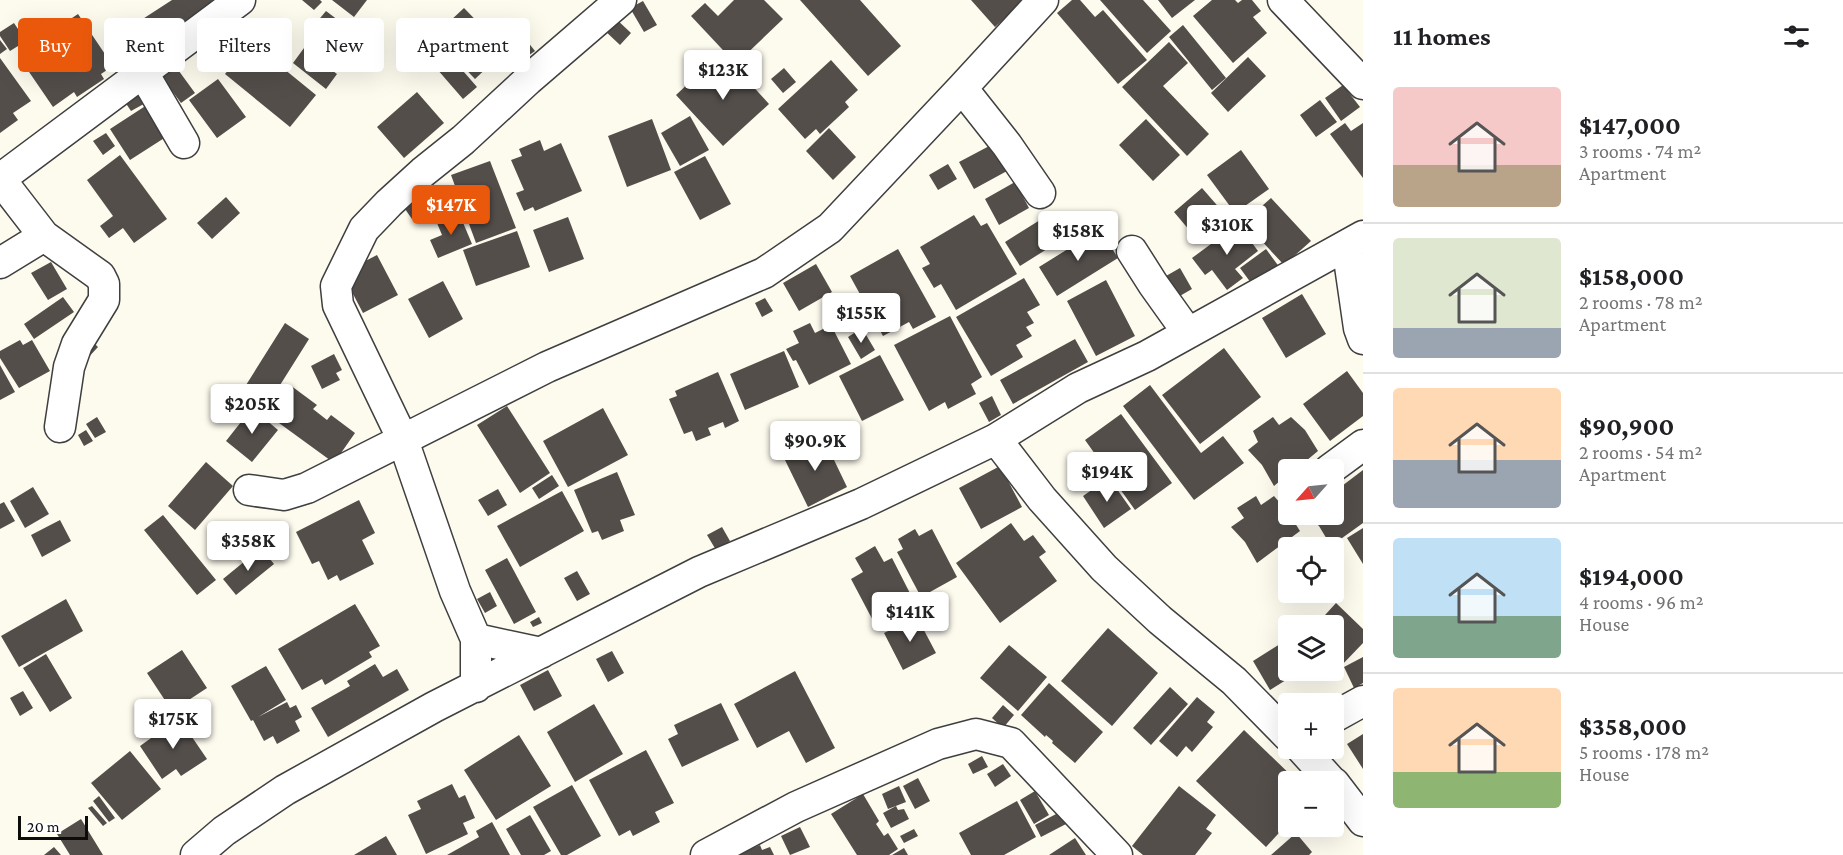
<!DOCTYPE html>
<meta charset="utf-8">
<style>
body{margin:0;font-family:"Crimson Pro",serif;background:#f2f2f2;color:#202124;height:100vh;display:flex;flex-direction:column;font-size:22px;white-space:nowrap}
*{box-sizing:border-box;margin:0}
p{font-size:20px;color:#757577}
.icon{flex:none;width:33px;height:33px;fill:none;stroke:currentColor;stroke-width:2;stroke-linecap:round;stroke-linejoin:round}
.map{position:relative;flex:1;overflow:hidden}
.drawer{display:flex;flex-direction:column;background:#fff;width:480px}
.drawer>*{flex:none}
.top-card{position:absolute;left:18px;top:18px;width:570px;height:54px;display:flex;gap:12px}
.needle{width:39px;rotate:243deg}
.tools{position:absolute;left:1278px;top:459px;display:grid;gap:12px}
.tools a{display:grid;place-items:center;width:66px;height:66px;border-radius:6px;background:#fff;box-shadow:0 6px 24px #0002;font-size:30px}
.scale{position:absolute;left:18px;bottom:15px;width:70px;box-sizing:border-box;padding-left:6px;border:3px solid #0c0c0c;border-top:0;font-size:16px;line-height:21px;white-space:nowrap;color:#0c0c0c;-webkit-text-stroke:4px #fff;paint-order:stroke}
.price{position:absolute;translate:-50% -51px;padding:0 14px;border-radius:6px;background:#fff;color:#222;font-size:20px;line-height:39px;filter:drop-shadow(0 2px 3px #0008)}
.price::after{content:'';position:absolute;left:50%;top:36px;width:18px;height:14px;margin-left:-9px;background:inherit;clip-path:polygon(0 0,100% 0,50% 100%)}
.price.current{background:#ea580c;color:#fff}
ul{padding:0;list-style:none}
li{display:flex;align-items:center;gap:18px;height:150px;padding:0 30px}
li+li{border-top:2px solid #e0e0e0}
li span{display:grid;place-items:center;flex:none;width:168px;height:120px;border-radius:6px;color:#555}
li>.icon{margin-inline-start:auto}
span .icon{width:72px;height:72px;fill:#fffc;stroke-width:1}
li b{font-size:26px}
h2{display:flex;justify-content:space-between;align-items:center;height:72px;padding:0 30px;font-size:26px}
.chip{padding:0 21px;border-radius:6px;background:#fff;box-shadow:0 6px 24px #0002;font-size:21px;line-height:54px}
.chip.current{background:#ea580c;color:#fff}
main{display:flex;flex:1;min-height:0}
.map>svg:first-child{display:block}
.building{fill:#534e4a}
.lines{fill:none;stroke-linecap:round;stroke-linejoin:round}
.minor-casing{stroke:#3f3f3f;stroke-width:33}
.minor{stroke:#fff;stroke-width:30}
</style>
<main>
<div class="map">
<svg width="1363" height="855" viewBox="0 0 1363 855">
<rect width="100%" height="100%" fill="#fdfaee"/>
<path class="building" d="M172,0H226L134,59L118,35Z
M302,0H320L322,2L314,10Z
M332,0H367L354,17Z
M734,0H764L783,19L736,64L691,16L705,3L718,16Z
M800,0H860L901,46L868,76Z
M971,0H1025L995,27Z
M1072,0H1080L1095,17L1103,10L1147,60L1118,84L1057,13Z
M1100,0H1143L1171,31L1147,53Z
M1158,0H1195L1172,18Z
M1212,0H1235L1238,3L1242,0H1252L1261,11L1253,17L1267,33L1233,63L1193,16Z
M643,1L657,25L644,32L630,8Z
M464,8L498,43L487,54L494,61L475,79L434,36Z
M326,11L359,36L333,71L337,74L326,89L293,63L315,33L311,29Z
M78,14L113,66L101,74L104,79L77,97L74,92L53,107L25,66L35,60L27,48Z
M614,17L631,33L620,45L603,29Z
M14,23L26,41L10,51L0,36V32Z
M1183,25L1226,78L1212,90L1169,37Z
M0,40L7,49L0,54Z
M527,41L535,51L525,58L517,48Z
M251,42L316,95L290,127L225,74Z
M1169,42L1188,63L1163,86L1209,134L1187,156L1122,87Z
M444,49L477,87L463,99L430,61Z
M1248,57L1266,76L1228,112L1211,93Z
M0,58L31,101L13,113L18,120L0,133Z
M728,59L769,104L723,146L676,95L709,64L715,70Z
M831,60L858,90L845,102L849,107L820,134L816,129L805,139L778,109Z
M176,67L195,93L181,103L162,77Z
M784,68L796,82L783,93L771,79Z
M218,79L246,117L217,138L189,100Z
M1343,85L1360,107L1341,121L1325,98Z
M145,90L151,100L131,111L125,102Z
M417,92L444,123L404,158L377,127Z
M1320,100L1337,122L1316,137L1300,115Z
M150,103L169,135L130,160L110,129Z
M690,116L709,150L680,166L661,133Z
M652,119L671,170L627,187L608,136Z
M1146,119L1180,155L1153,181L1119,145Z
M1345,123L1351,131L1363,123V178L1330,134Z
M829,128L856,157L833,180L806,151Z
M106,133L115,146L103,155L93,141Z
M540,140L544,151L561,143L582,191L535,211L533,207L524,211L516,193L524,190L511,160L522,156L519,149Z
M993,144L1007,171L974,189L959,162Z
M1241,150L1269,189L1235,213L1207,175Z
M120,155L167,219L134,243L123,228L109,238L100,226L113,216L87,180Z
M705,156L731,204L700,220L674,172Z
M490,161L516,228L476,243L451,175Z
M948,164L957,179L938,190L929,175Z
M1015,182L1029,208L999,225L985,199Z
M1202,188L1229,219L1201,244L1174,212Z
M226,197L240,213L212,239L197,223Z
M443,197L446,204L438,208L435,201Z
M1271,198L1311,241L1284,265L1244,222Z
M414,203L419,213L412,219L405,209Z
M459,213L472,244L438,258L430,240L442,235L437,223Z
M974,215L981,226L987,223L1017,274L956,310L941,284L934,288L922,268L930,264L920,247Z
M568,217L584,259L549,272L533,230Z
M1040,220L1055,244L1020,266L1005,242Z
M1238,224L1258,251L1235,269L1243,278L1227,290L1212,270L1205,275L1192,258Z
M1100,229L1118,258L1057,296L1039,267Z
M517,231L530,267L476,286L463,250Z
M898,249L936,317L913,329L909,322L883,336L850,276Z
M1266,249L1280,268L1254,287L1240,268Z
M377,255L398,295L363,313L342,273Z
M51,262L67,289L48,300L31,273Z
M816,264L832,292L799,311L783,283Z
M1180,268L1192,289L1178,297L1166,276Z
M1024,278L1040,305L1027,312L1034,323L1026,327L1032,336L1016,345L1023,357L991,376L956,317Z
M1106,280L1135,336L1096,356L1067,301Z
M443,281L463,319L429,338L408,299Z
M1302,294L1326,334L1286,358L1262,318Z
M63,297L74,312L34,339L24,324Z
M765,298L773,311L762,317L755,303Z
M950,316L982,377L971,384L976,394L948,409L945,402L929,411L894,345Z
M285,323L309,339L265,409L241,393Z
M810,323L815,333L831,325L851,364L809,385L796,360L793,361L786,349L799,343L793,331Z
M862,328L875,350L861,359L848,337Z
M88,337L98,347L86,360Z
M1075,339L1088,362L1013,404L1000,380Z
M20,340L23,345L32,340L50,371L19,388L0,358V351Z
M1224,348L1261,397L1200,444L1162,395Z
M784,351L799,387L745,410L730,374Z
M334,354L342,370L336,373L340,380L322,389L311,366Z
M880,355L904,400L862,421L839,376Z
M0,365L15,392L0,400Z
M1347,371L1363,393V416L1330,441L1303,404Z
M718,372L739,421L725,428L723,422L708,428L711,435L696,441L692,431L684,434L669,399L677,396L675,391Z
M290,385L317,405L313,409L327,420L331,415L355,433L334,463L268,415Z
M1150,385L1201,453L1223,436L1244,463L1194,500L1123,406Z
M992,396L1001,415L989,422L979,403Z
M507,406L550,473L520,493L477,425Z
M252,408L278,430L252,462L226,441Z
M603,408L628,455L568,487L543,441Z
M1121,414L1172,483L1135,510L1085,440Z
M97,417L106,432L95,438L86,424Z
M1273,417L1279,425L1291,417L1305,430L1318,451L1295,470H1288V474L1274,486L1262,465L1248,450L1258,442L1253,431Z
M86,430L93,441L84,446L78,435Z
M823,437L847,487L808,507L783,456Z
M206,462L233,486L195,530L168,506Z
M1000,466L1022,507L981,529L959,488Z
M1363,470V523L1331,546L1319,526L1307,514H1334V492Z
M617,472L635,515L620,520L624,531L602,540L598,531L592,533L574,490Z
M552,475L559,486L539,499L532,488Z
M1109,478L1131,509L1104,528L1083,496Z
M33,487L49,514L25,528L10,501Z
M498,489L507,505L488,516L478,500Z
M562,491L584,531L520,567L497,526Z
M1256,496L1261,505L1274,496L1288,512L1300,531L1257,563L1245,542L1231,527L1244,518L1237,508Z
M359,500L375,533L362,540L374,564L340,581L337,575L328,580L319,561L312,564L296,532Z
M4,502L15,521L0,529V504Z
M163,515L216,580L197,595L144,530Z
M60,520L71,541L42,557L31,535Z
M1011,523L1024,541L1033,535L1046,552L1039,557L1057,581L1000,623L956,563Z
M722,527L730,541L716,550L707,535Z
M1363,528V564L1347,538Z
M915,529L919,536L932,529L957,577L921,597L897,552L903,549L898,539Z
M875,546L884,562L892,558L918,609L878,630L851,579L863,572L855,558Z
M261,548L274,564L236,595L223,579Z
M507,558L536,612L514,624L485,570Z
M577,571L590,594L577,601L564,578Z
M490,592L497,606L485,613L477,599Z
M66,599L83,631L19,667L1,636Z
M1336,603L1363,629V643L1340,667L1334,661V626H1315Z
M355,604L380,646L369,652L372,657L325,685L322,679L302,690L278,649Z
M539,617L542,623L533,627L530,622Z
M917,617L936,653L903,670L884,633Z
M1108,628L1158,673L1112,726L1061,681Z
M1288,639V670H1302L1270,690L1253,661Z
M1009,645L1047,677L1018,711L980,678Z
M182,650L207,688L172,711L147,673Z
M612,651L624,673L608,682L596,659Z
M46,654L72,698L50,712L23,668Z
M1363,657V683L1354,688L1344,667Z
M375,664L383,677L397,669L409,690L328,737L311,708L350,686L347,681Z
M266,666L286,700L258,717L287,702L290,708L296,705L302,717L295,721L300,731L277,744L273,736L264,741L253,720L251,721L231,686Z
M548,670L562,696L534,711L520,685Z
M795,671L835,748L806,763L789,731L757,748L734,704Z
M1049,683L1103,732L1075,763L1052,743L1053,741L1046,735L1045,737L1021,715Z
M1170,687L1188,704L1151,745L1133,728Z
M23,691L33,708L20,716L10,698Z
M1197,697L1215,712L1207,722L1213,727L1192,752L1186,746L1177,757L1159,741Z
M721,703L739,740L682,767L668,739L678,734L674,725Z
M594,704L623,754L575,782L547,732Z
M1003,705L1014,715L1003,728L992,718Z
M179,718L207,759L181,776L176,769L162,779L140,746Z
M1244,730L1298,782H1288V823L1266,847L1196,781Z
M1363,734V769L1347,744Z
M519,735L551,786L496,820L464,770Z
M646,750L674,803L655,812L660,822L633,836L630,830L619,836L589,780Z
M130,751L161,789L122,820L91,783Z
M982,756L988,767L973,774L968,764Z
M1003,764L1011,776L995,787L987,774Z
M918,778L930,801L915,809L903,786Z
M452,784L459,798L465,795L475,818L463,823L468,834L426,854L408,815L421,809L417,801Z
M572,785L601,836L567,855H561L533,807Z
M899,786L906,802L888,809L882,794Z
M1179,786L1216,815L1206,829L1212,833L1195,855H1143L1132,846Z
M1035,791L1049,815L1034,824L1020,800Z
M863,794L879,821L876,824L884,836L888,833L898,849L889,855H857L831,814Z
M99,796L115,818L109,822L93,801Z
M1017,801L1036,837L1004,855H971L959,833Z
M92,806L107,823L103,826L88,808Z
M896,806L898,810L904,809L909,819L891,828L883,813Z
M1060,812L1066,824L1041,837L1035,825Z
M530,815L551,851L544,855H521L506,829Z
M81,819L103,855H70L57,834Z
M492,822L510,855H447L479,837L476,831Z
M800,827L810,847L790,855L781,836Z
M914,829L918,836L904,843L900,836Z
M1296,833L1312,852L1309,855H1271Z
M386,836L397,855H354Z
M1075,838L1086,855H1049Z
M760,845L762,850L770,847L774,855H737Z
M54,847L61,855H44Z
M904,848L908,855H892Z"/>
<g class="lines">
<g class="minor-casing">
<path id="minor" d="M1283,0L1363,84
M142,71L184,143
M962,88L1007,145L1040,193
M0,179L44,236L100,276L104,284V300L77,344L69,367L60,427
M0,179L240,0
M1347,245L1359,328L1363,339
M1132,251L1153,284L1188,333
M0,263L44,236
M996,439L1042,499L1104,568L1160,620L1234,681L1288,736
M1329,470L1363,445
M249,490L284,495L307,488L547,367L764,273L830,228L962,88L1043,0
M476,639L541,653
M476,687V639L455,591L403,440L338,305L336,286L364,229L389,203L423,172L463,140L528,80L621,0
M1334,717L1363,701
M1301,748L1332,782
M1334,783L1363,821
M196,855L224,831L285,790L434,707L699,572L861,504L996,439L1078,388L1147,356L1363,236
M706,855L796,807L938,744L976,734L1011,743L1117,855"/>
</g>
<use href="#minor" class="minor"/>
</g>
</svg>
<div class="tools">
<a><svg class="needle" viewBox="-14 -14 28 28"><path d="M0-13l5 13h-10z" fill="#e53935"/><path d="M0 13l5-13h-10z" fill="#757577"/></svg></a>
<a><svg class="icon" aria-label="locate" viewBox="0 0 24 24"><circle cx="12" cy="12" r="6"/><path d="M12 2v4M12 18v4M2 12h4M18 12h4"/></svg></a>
<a><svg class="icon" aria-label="layers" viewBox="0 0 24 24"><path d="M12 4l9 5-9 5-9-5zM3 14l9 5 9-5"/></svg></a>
<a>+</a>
<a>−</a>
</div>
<div class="scale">20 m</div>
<b class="price" style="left:723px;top:101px">$123K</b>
<b class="price current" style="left:451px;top:236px">$147K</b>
<b class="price" style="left:1227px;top:256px">$310K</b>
<b class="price" style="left:1078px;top:262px">$158K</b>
<b class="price" style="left:861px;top:344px">$155K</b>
<b class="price" style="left:252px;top:435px">$205K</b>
<b class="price" style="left:815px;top:472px">$90.9K</b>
<b class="price" style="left:1107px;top:503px">$194K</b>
<b class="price" style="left:248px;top:572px">$358K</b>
<b class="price" style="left:910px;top:643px">$141K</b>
<b class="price" style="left:173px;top:750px">$175K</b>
<div class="top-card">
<a class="chip current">Buy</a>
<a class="chip">Rent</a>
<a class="chip">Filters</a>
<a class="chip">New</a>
<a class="chip">Apartment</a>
</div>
</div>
<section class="drawer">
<h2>11 homes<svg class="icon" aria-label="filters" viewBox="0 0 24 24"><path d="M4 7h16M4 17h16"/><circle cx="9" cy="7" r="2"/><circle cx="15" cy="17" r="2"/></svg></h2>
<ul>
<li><span style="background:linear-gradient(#f6c9c9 65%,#b9a48a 0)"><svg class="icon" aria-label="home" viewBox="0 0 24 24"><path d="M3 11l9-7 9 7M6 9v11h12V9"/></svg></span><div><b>$147,000</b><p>3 rooms · 74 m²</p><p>Apartment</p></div></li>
<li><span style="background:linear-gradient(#dfe7d0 75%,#9aa5b1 0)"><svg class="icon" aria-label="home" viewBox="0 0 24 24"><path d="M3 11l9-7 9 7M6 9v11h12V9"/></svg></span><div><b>$158,000</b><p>2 rooms · 78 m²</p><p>Apartment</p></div></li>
<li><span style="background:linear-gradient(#ffd9b3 60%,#9aa5b1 0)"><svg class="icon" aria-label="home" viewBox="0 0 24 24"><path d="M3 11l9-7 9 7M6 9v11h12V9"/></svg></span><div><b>$90,900</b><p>2 rooms · 54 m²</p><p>Apartment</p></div></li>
<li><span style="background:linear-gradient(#bfe0f5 65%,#7fa58c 0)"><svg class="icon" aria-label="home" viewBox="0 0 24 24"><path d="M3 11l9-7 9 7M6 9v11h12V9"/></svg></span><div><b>$194,000</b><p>4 rooms · 96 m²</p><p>House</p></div></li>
<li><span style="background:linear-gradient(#ffd9b3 70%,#8fb573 0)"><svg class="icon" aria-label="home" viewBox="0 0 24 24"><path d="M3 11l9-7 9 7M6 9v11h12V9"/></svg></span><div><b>$358,000</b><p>5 rooms · 178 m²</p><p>House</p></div></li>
</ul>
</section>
</main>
